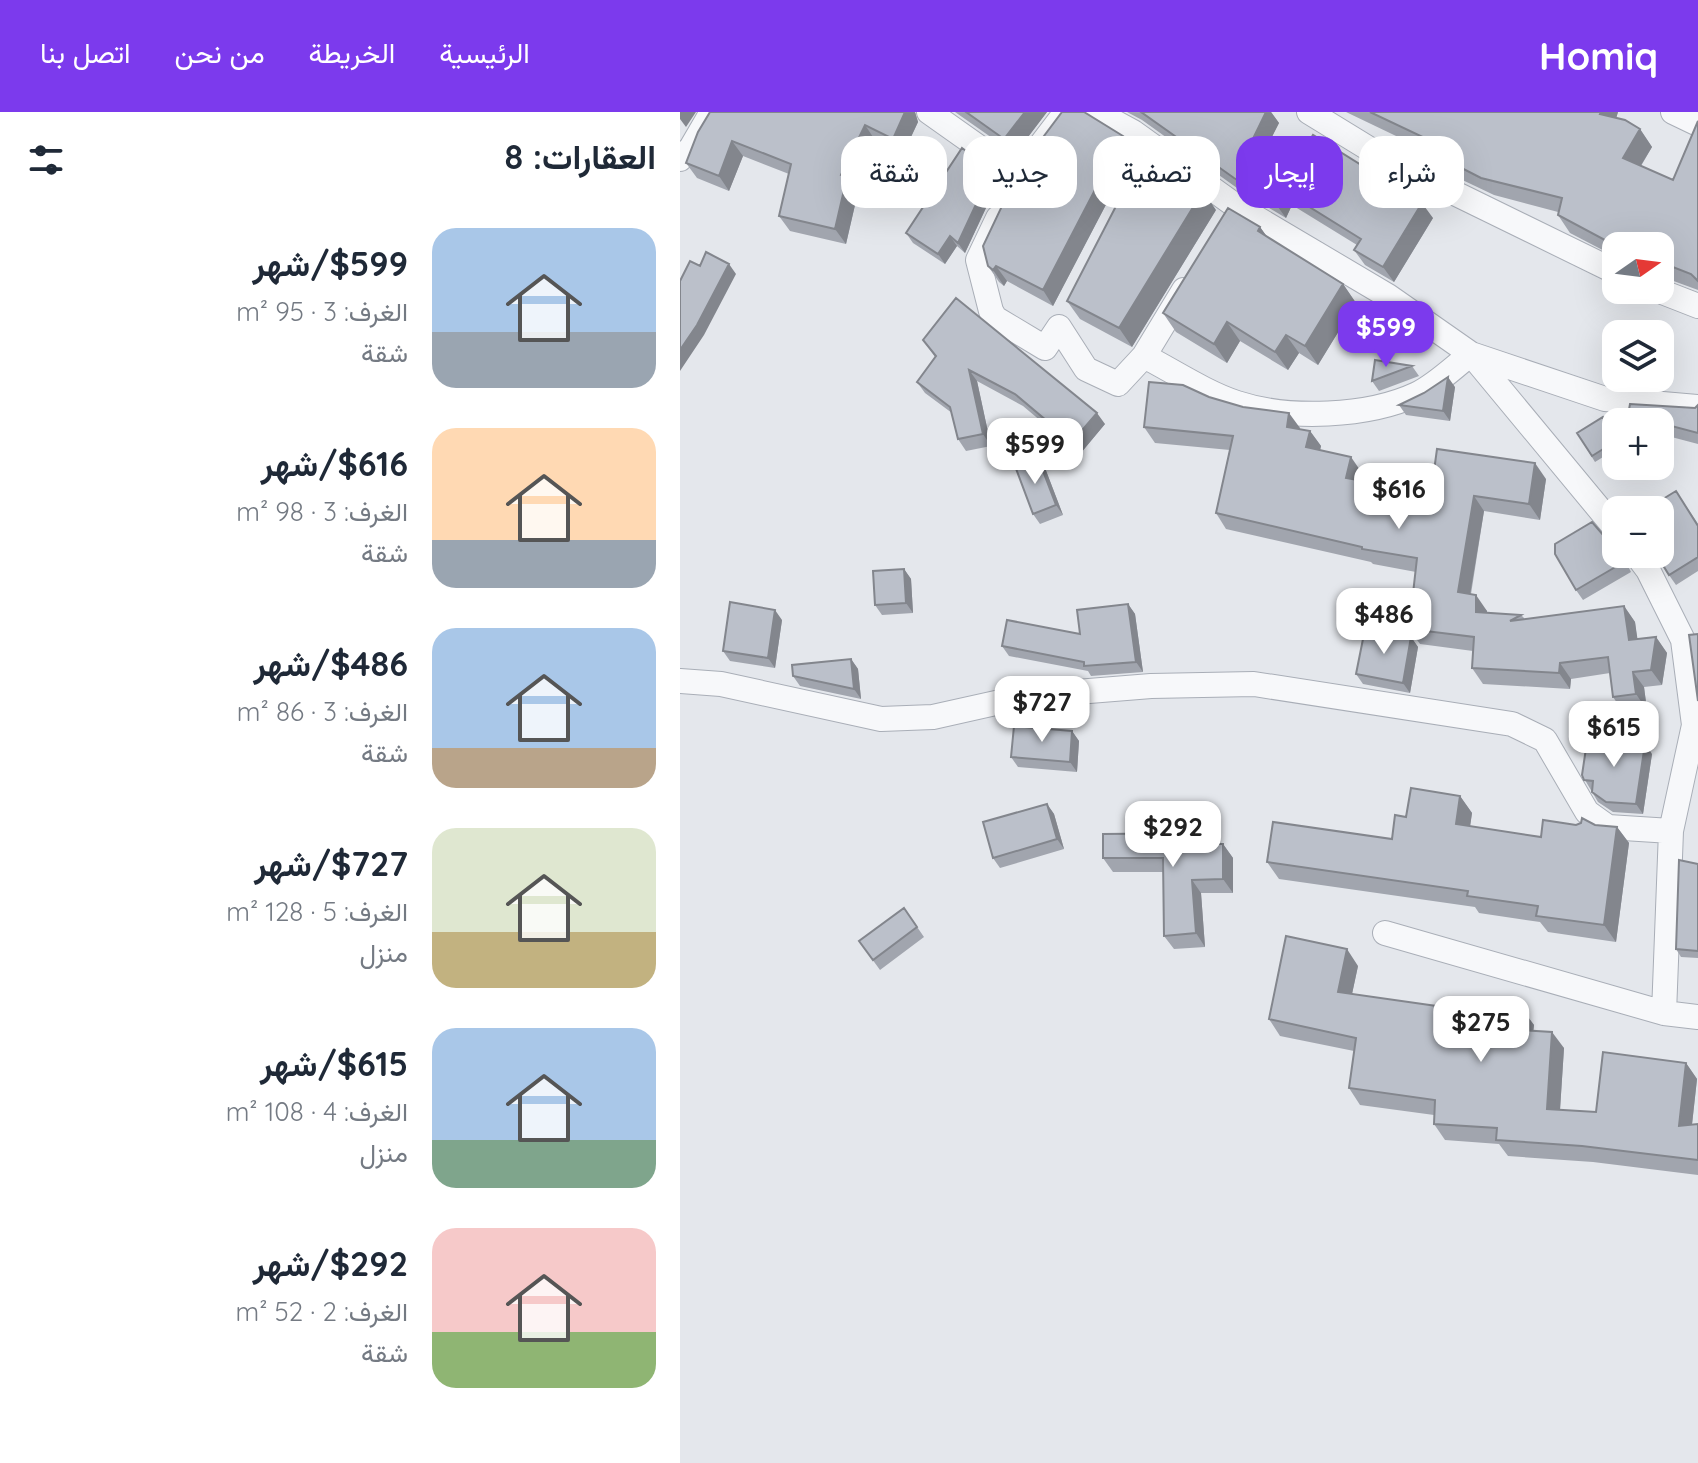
<!DOCTYPE html>
<html lang="ar">
<meta charset="utf-8">
<style>
body{margin:0;font-family:Quicksand,Vazirmatn,sans-serif;background:#f6f6f7;color:#1f2937;direction:rtl;height:100vh;display:flex;flex-direction:column;font-size:30px;white-space:nowrap}
*{box-sizing:border-box;margin:0}
p{font-size:26px;color:#747a83}
.icon{flex:none;width:44px;height:44px;fill:none;stroke:currentColor;stroke-width:2;stroke-linecap:round;stroke-linejoin:round}
.map{position:relative;flex:1;overflow:hidden;direction:ltr}
.panel{display:flex;flex-direction:column;background:#fff;width:680px}
.panel>*{flex:none}
.guide{position:absolute;left:24px;top:24px;width:760px;height:72px;direction:rtl;display:flex;gap:16px}
.needle{width:52px;rotate:76deg}
.tools{position:absolute;left:922px;top:120px;display:grid;gap:16px}
.tools a{display:grid;place-items:center;width:72px;height:72px;border-radius:16px;background:#fff;box-shadow:0 8px 32px #0002;font-size:40px}
.price{position:absolute;translate:-50% -68px;padding:0 18px;border-radius:16px;background:#fff;color:#222;font-size:26px;line-height:52px;filter:drop-shadow(0 2px 4px #0008)}
.price::after{content:'';position:absolute;left:50%;top:48px;width:24px;height:18px;margin-left:-12px;background:inherit;clip-path:polygon(0 0,100% 0,50% 100%)}
.price.on{background:#7c3aed;color:#fff}
ul{padding:0;list-style:none}
li{display:flex;align-items:center;gap:24px;height:200px;padding:0 24px}
li span{display:grid;place-items:center;flex:none;width:224px;height:160px;border-radius:24px;color:#555}
li>.icon{margin-inline-start:auto}
span .icon{width:96px;height:96px;fill:#fffc;stroke-width:1}
li b{font-size:34px}
h2{display:flex;justify-content:space-between;align-items:center;height:96px;padding:0 24px;font-size:34px}
.chip{padding:0 28px;border-radius:24px;background:#fff;box-shadow:0 8px 32px #0002;font-size:28px;line-height:72px}
.chip.on{background:#7c3aed;color:#fff}
header{display:flex;align-items:center;gap:48px;box-sizing:border-box;height:112px;padding:0 40px;background:#7c3aed;color:#fff}
header strong{font-size:38px}
nav{display:flex;gap:44px;margin-inline-start:auto;font-size:28px}
main{display:flex;flex:1;min-height:0}
.map>svg:first-child{display:block}
.lines{fill:none;stroke-linecap:round;stroke-linejoin:round}
.street-casing{stroke:#a9aeb7;stroke-width:26}
.street{stroke:#f7f8fa;stroke-width:24}
.wall{fill:#a1a5ae}
.shaded-wall{fill:#83868d}
.building{fill:#bbc0ca;stroke:#83868d;stroke-width:2}
</style>
<header>
<strong>Homiq</strong>
<nav><a>الرئيسية</a><a>الخريطة</a><a>من نحن</a><a>اتصل بنا</a></nav>
</header>
<main>
<div class="map">
<svg width="1018" height="1351" viewBox="0 0 1018 1351">
<rect width="100%" height="100%" fill="#e4e7ec"/>
<g class="lines">
<g class="street-casing">
<path id="street" d="M249,0L338,63L386,0
M416,0L453,20L556,94L708,184L791,242L936,417
M629,0L709,49L936,160
M993,0L1018,12
M0,47L11,36L32,0
M318,106L298,148L311,199L315,206L365,236L379,215L406,257L438,272L464,244C493,259 526,281 557,291C609,308 688,305 737,282C756,273 775,254 791,242L925,287L1018,295
M977,178L1018,194
M464,244L504,178
M956,442L968,458L1003,528L1014,613L991,719L984,901
M0,569L41,572L201,607L253,605L347,584L471,574L574,572L832,612L865,628L907,700L928,715L991,719
M705,821L984,901L1018,905"/>
</g>
<use href="#street" class="street"/>
</g>
<path class="wall" d="M30,0H235L238,10L223,42L195,28L173,74L178,80L166,132L110,119L99,104L109,62L63,44L49,79L17,66L6,51Z
M275,0H367L335,42Z
M447,0H591L599,11L579,50L608,65L753,106L714,170L685,153L674,138L677,133L612,93L606,106L564,81L462,8Z
M666,0H938L936,6L960,17L972,35L961,54L993,68L1018,9V178L980,164V134H936V145L890,121L878,103V100L814,83L774,64L762,46Z
M443,24L454,39L373,194L327,169L324,174L319,170L308,154Z
M312,58L319,68L285,141L277,134L265,152L233,131L226,121Z
M536,98L452,235L400,207L387,189Z
M580,115L587,125L663,172L676,191L638,253L619,241L608,258L560,229L547,251L496,220L483,201Z
M243,228L425,312L400,342L343,294L297,269L311,334L286,339L278,327L272,301L245,281L237,270L255,245Z
M732,254L739,264L699,279L692,269Z
M775,275L770,309L726,303L719,293Z
M529,285L620,317L630,319L641,334L640,338L682,361L680,369L751,381L866,367L860,408L804,399L791,482L807,499V501L841,503L845,507L944,494L955,510L957,527L976,525L987,541L982,573L964,575L967,598L944,601L933,585L930,561L891,567L890,577L803,572L792,556L793,539L740,532L729,517L736,460L693,452L691,450L546,417L536,401L550,338L475,331L464,315Z
M1018,293V332L980,322V310H952L948,303L1015,296Z
M897,321L936,326V337L915,350Z
M358,346L365,356L383,403L360,412L353,402Z
M996,379L1018,412V459L996,473L989,463Z
M936,442H942L951,460L903,488L896,478Z
M224,457L231,467L233,501L202,503L195,493Z
M448,492L455,502L463,560L411,564L408,559L329,544L322,534L400,522Z
M102,508L95,556L50,549L43,539Z
M731,525L738,535L730,581L683,572L676,562Z
M171,547L178,557L181,587L120,574L113,564Z
M392,619L399,629L397,660L338,655L331,645Z
M972,642L963,702L933,700L918,690L902,663Z
M780,684L792,701L790,714L861,725L896,713L937,715L949,731L936,830L868,820L860,810L799,801L795,795L599,767L587,750L712,727L726,705Z
M367,692L374,702L384,737L320,756L313,746Z
M533,732H543L553,746V781H521L525,835L494,837L484,824L483,760H433L423,746Z
M1018,752V846L1001,845L996,837Z
M224,796L244,825L200,858L179,829Z
M678,854L672,882L799,900L842,897L854,913L853,918L884,936L880,998L916,1000L1006,951L1017,967L1012,1013L1018,1012V1063L913,1050L828,1044L819,1032L765,1028L754,1012V1003L680,993L669,976L674,939L600,924L589,907Z"/>
<path class="shaded-wall" d="M0,0H16L6,15L0,7Z
M225,0H235L238,10L223,42L213,27Z
M345,0H367L335,42L324,27Z
M586,0H591L599,11L575,58L565,43Z
M921,0H938L932,20L920,2Z
M185,13L195,28L173,74L178,80L166,132L155,117L161,63Z
M960,17L972,35L955,63L943,46Z
M443,24L454,39L373,194L363,178Z
M52,29L63,44L49,79L39,64Z
M312,58L319,68L285,141L278,131Z
M602,78L612,93L606,106L595,91Z
M523,79L536,98L452,235L439,216Z
M742,91L753,106L714,170L703,155Z
M580,115L593,133L578,119Z
M270,124L277,134L265,152L258,142Z
M49,152L56,162L24,223L0,259V238Z
M316,154L327,169L324,174L313,158Z
M663,172L676,191L638,253L625,234Z
M547,210L560,229L547,251L534,232Z
M606,223L619,241L608,258L595,240Z
M289,258L297,269L311,334L303,322Z
M768,265L775,275L770,309L763,299Z
M417,301L425,312L400,342L392,330Z
M609,301L620,316L618,331L607,315Z
M630,319L641,334L637,351L626,335Z
M671,345L682,361L677,382L666,366Z
M358,346L365,356L383,403L376,393Z
M855,351L866,367L860,408L849,392Z
M794,384L804,399L788,495L778,480Z
M224,457L231,467L233,501L226,491Z
M796,483L807,499L806,516L796,500Z
M448,492L455,502L463,560L456,550Z
M944,494L955,510L960,544L949,528Z
M95,498L102,508L95,556L88,546Z
M731,525L738,535L730,581L723,571Z
M976,525L987,541L982,573L971,558Z
M171,547L178,557L181,587L174,577Z
M880,551L891,567L890,577L879,561Z
M953,560L964,575L967,598L956,582Z
M392,619L399,629L397,660L390,650Z
M965,632L972,642L963,702L956,692Z
M780,684L792,701L788,729L776,712Z
M367,692L374,702L384,737L377,727Z
M937,715L949,731L936,830L924,813Z
M525,721L535,735L526,732Z
M543,732L553,746V781L543,767Z
M512,768L521,781L525,835L516,821Z
M667,837L678,854L669,896L658,880Z
M842,897L854,913L852,934L841,918Z
M872,920L884,936L879,1013L867,997Z
M1006,951L1017,967L1010,1030L999,1014Z"/>
<path class="building" d="M30,0H225L213,27L185,13L161,63L167,65L155,117L99,104L111,52L52,29L39,64L6,51L18,20Z
M286,0H345L324,27Z
M382,0H404L443,24L363,178L316,154L313,158L308,154L303,134L340,56Z
M461,0H586L565,43L608,64L607,67L633,23L742,91L703,155L674,138L681,127L602,78L595,91L554,66Z
M690,0H921L920,2L945,8L960,17L943,46L993,68L1018,9V169L1011,162L980,150V134H936L878,103L882,86L801,66L762,46L764,35Z
M282,36L312,58L278,131L270,124L258,142L226,121Z
M465,38L523,79L439,216L387,189Z
M548,96L580,115L578,119L663,172L625,234L606,223L595,240L547,210L534,232L483,201Z
M26,140L49,152L17,213L0,238V169L10,149L20,154Z
M276,186L417,301L392,330L335,282L289,258L303,322L278,327L270,295L237,270L256,244L243,228Z
M695,248L732,254L692,269Z
M768,265L763,299L719,293L744,281Z
M469,270L503,273L529,285L563,295L609,301L607,315L630,319L626,335L671,345L666,366L751,381L757,337L855,351L849,392L794,384L778,480L796,483V500L841,503L830,509L944,494L949,528L976,525L971,558L953,560L956,582L933,585L928,545L880,551L879,561L792,556L794,525L729,517L737,446L682,437V435L536,401L553,324L464,315Z
M950,292L1015,296L1018,293V321L980,311V310H974L948,303Z
M923,305L936,327V329L912,344L897,321Z
M358,346L376,393L353,402L335,354Z
M996,379L1018,414V445L989,463L976,442H980V398H965Z
M912,410L924,424L936,420V429L934,433L936,436V442H939L944,450L896,478L875,442V432Z
M224,457L226,491L195,493L193,459Z
M50,490L95,498L88,546L43,539Z
M448,492L456,550L404,554V550L322,534L327,508L400,522L397,498Z
M685,517L731,525L723,571L676,562Z
M1018,522V589L1009,523Z
M171,547L174,577L113,564L112,553Z
M334,614L392,619L390,650L331,645Z
M908,623L965,632L956,692L926,690L912,680L913,669L904,668L902,663Z
M731,676L780,684L776,712L861,725L863,708L896,713L901,711L902,706L915,713L937,715L924,813L856,804L858,794L787,784L788,779L587,750L593,710L712,727L715,703L726,705Z
M367,692L377,727L313,746L303,710Z
M525,721L526,732H543V767L512,768L516,821L484,824L483,746H423V722Z
M999,748L1018,752V839L996,837Z
M224,796L237,815L193,848L179,829Z
M606,824L667,837L658,880L799,900V894L842,897L841,918L872,920L867,997L916,1000L923,940L1006,951L999,1014L1018,1012V1048L902,1034L816,1028L817,1016L754,1012L755,988L669,976L676,926L589,907Z"/>
</svg>
<div class="tools">
<a><svg class="needle" viewBox="-14 -14 28 28"><path d="M0-13l5 13h-10z" fill="#e53935"/><path d="M0 13l5-13h-10z" fill="#747a83"/></svg></a>
<a><svg class="icon" aria-label="layers" viewBox="0 0 24 24"><path d="M12 4l9 5-9 5-9-5zM3 14l9 5 9-5"/></svg></a>
<a>+</a>
<a>−</a>
</div>
<b class="price on" style="left:706px;top:257px">$599</b>
<b class="price" style="left:355px;top:374px">$599</b>
<b class="price" style="left:719px;top:419px">$616</b>
<b class="price" style="left:704px;top:544px">$486</b>
<b class="price" style="left:362px;top:632px">$727</b>
<b class="price" style="left:934px;top:657px">$615</b>
<b class="price" style="left:493px;top:757px">$292</b>
<b class="price" style="left:801px;top:952px">$275</b>
<div class="guide">
<a class="chip">شراء</a>
<a class="chip on">إيجار</a>
<a class="chip">تصفية</a>
<a class="chip">جديد</a>
<a class="chip">شقة</a>
</div>
</div>
<section class="panel">
<h2>العقارات: 8<svg class="icon" aria-label="filters" viewBox="0 0 24 24"><path d="M4 7h16M4 17h16"/><circle cx="9" cy="7" r="2"/><circle cx="15" cy="17" r="2"/></svg></h2>
<ul>
<li><span style="background:linear-gradient(#a9c7e8 65%,#9aa5b1 0)"><svg class="icon" aria-label="home" viewBox="0 0 24 24"><path d="M3 11l9-7 9 7M6 9v11h12V9"/></svg></span><div><b>$599/شهر</b><p>الغرف: 3 · 95 m²</p><p>شقة</p></div></li>
<li><span style="background:linear-gradient(#ffd9b3 70%,#9aa5b1 0)"><svg class="icon" aria-label="home" viewBox="0 0 24 24"><path d="M3 11l9-7 9 7M6 9v11h12V9"/></svg></span><div><b>$616/شهر</b><p>الغرف: 3 · 98 m²</p><p>شقة</p></div></li>
<li><span style="background:linear-gradient(#a9c7e8 75%,#b9a48a 0)"><svg class="icon" aria-label="home" viewBox="0 0 24 24"><path d="M3 11l9-7 9 7M6 9v11h12V9"/></svg></span><div><b>$486/شهر</b><p>الغرف: 3 · 86 m²</p><p>شقة</p></div></li>
<li><span style="background:linear-gradient(#dfe7d0 65%,#c2b280 0)"><svg class="icon" aria-label="home" viewBox="0 0 24 24"><path d="M3 11l9-7 9 7M6 9v11h12V9"/></svg></span><div><b>$727/شهر</b><p>الغرف: 5 · 128 m²</p><p>منزل</p></div></li>
<li><span style="background:linear-gradient(#a9c7e8 70%,#7fa58c 0)"><svg class="icon" aria-label="home" viewBox="0 0 24 24"><path d="M3 11l9-7 9 7M6 9v11h12V9"/></svg></span><div><b>$615/شهر</b><p>الغرف: 4 · 108 m²</p><p>منزل</p></div></li>
<li><span style="background:linear-gradient(#f6c9c9 65%,#8fb573 0)"><svg class="icon" aria-label="home" viewBox="0 0 24 24"><path d="M3 11l9-7 9 7M6 9v11h12V9"/></svg></span><div><b>$292/شهر</b><p>الغرف: 2 · 52 m²</p><p>شقة</p></div></li>
</ul>
</section>
</main>
